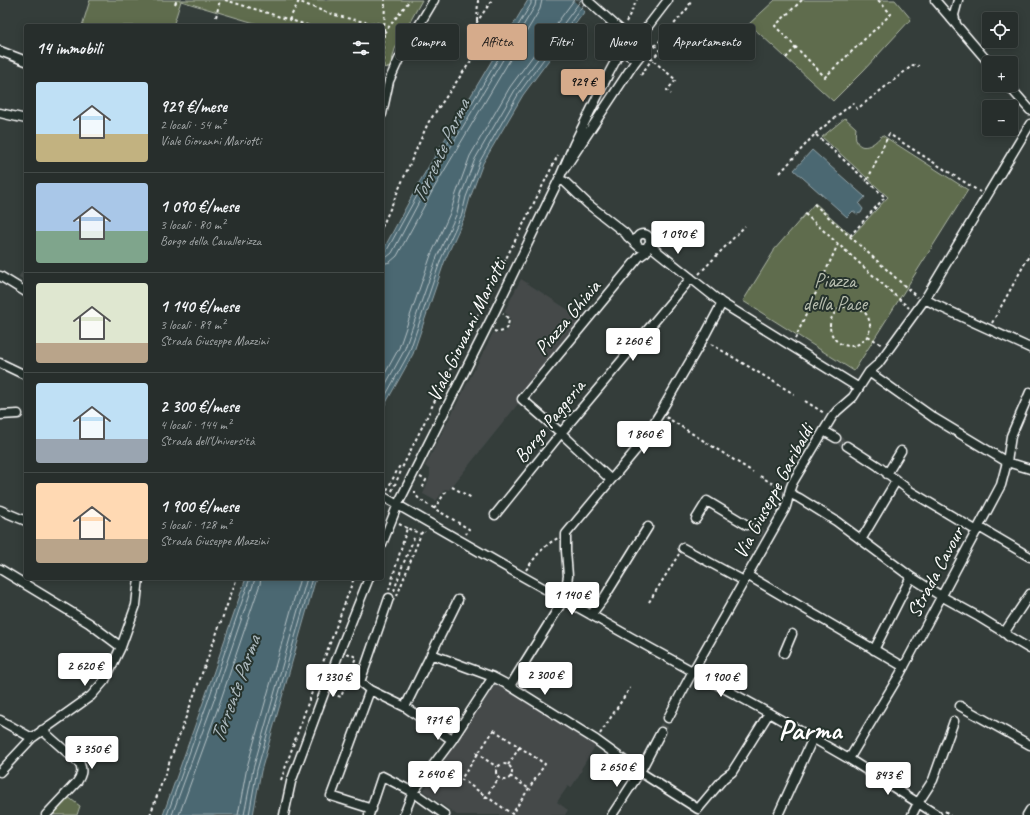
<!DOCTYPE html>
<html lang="it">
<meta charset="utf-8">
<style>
body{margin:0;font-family:Caveat,sans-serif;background:#2f3634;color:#f1f3f6;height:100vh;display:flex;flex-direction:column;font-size:15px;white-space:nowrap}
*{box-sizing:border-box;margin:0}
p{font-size:13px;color:#a4a8a9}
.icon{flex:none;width:22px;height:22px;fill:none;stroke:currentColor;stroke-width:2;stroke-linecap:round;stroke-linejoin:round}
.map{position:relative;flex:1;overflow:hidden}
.side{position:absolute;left:24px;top:24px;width:360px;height:556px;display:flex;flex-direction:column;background:#272e2c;border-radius:4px;box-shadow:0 2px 10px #0003,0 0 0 1px #434a48}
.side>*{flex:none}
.banner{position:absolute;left:396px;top:24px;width:380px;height:36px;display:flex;gap:8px}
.buttons{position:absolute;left:982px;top:12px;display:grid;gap:8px}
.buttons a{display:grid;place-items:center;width:36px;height:36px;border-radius:4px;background:#272e2c;box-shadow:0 2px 10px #0003,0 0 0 1px #434a48;font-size:20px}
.price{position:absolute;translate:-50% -34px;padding:0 9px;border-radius:4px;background:#fff;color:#222;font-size:13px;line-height:26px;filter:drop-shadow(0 1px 2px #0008)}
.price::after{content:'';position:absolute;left:50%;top:24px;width:12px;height:9px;margin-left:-6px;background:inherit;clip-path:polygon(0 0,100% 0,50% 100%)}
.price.selected{background:#d6ab8b;color:#111}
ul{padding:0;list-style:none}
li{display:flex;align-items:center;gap:12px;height:100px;padding:0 12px}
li+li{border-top:1px solid #434a48}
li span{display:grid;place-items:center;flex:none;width:112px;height:80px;border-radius:4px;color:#555}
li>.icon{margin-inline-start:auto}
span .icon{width:48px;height:48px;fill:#fffc;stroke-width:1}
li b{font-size:17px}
h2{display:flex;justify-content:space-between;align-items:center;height:48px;padding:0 12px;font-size:17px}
.pill{padding:0 14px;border-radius:4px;background:#272e2c;box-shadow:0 2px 10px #0003,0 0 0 1px #434a48;font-size:14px;line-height:36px}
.pill.selected{background:#d6ab8b;color:#111}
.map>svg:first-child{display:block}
.built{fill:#444949}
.green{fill:#5e6c4e;stroke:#aeb6a6}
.water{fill:#4b6872;stroke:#93a4aa}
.pier{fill:#343d3a}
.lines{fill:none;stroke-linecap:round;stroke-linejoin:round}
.shore{stroke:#b7c3c7;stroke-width:1}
.street-tunnel{stroke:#48504e;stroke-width:8;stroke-dasharray:8 4;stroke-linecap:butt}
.street-casing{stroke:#fff;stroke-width:11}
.path{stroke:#fff;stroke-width:2;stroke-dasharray:3 3;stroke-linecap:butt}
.street{stroke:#26332d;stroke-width:8}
.labels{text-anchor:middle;stroke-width:4;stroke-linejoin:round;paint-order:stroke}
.park-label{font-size:20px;fill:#b7bdaf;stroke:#26332d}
.street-label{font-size:20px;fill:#fff;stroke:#26332d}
.water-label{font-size:21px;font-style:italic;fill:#aebbc0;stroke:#26332d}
.town-label{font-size:28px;font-weight:bold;fill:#fff;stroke:#26332d}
</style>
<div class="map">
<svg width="1030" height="815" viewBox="0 0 1030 815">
<rect width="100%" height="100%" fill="#343d3a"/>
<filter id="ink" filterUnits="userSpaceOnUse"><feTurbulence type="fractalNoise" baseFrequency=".025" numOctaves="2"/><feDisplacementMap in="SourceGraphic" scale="8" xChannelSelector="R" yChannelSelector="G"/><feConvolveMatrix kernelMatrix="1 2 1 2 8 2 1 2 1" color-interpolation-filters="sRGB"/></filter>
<g filter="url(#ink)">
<path class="built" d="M521,279L567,309L584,323L522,399L449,490L445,489L436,501L423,494L430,476V470L425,466L493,333L501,334L507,331L509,328L511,323L510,320L508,315L504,312Z
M497,682L597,743L581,769L582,770L571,788L568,786L557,802L568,810L565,815H457L423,791Z"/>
<path class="green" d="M90,0H422L395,49L390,68L382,67V26H261V25L181,1L173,26H82Z
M775,0H895L911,19L864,70L833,101L749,24Z
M845,118L856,128C852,152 870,151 882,135L968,190L854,371L743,301L774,251V250L815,203L852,236L888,197L822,137Z
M68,797L80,806L77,815H50Z"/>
<path class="water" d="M528,0H593L523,95L483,163L470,198L465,216L445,260L413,354L382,410V252L420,181Z
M812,150L865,197L859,204L863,209L861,213L857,214L853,211L847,217L794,170Z
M246,578H316L261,771L253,815H163L204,700Z"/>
<path class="pier" d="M573,0H595L586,12Z"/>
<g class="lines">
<path class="shore" d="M382,253L385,252L387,250L424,183L531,4V0
M382,258L387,257L392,253L428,185L535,6L536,0
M382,264L390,262L397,256L434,188L540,9L542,0
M382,379L399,348L431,255L451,211L456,194L470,156L510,87L574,0
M382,391L404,351L437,257L457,213L461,195L475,159L515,90L581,0
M382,402L409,353L441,259L462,214L466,197L480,161L519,93L584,4
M167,815L208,701L250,578
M172,815L213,703L254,582L255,578
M179,815L219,705L260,584L261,578
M238,815L247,767L300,578
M244,815L253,769L307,578
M249,815L257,770L312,578"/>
<path class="street-tunnel" d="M22,279L26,273
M836,438L847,446
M747,525L763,534
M661,732L668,718"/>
<g class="street-casing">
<path id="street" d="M587,0L622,31L628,38
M935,0L989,63
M956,24L954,15L958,0
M642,34L668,0
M624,45C625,54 630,59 639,57
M0,51L26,61
M1008,85L1030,110
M0,113L26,119
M382,114L389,81L399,59L434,0
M559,179L565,182L588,204L625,233L628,237L637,245
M636 241a7 7 0 1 1 14 0a7 7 0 1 1-14 0Z
M650,241V244L653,248L722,303L859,388
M0,276L26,292
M925,299L936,305L1030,348
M0,363L23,374
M869,372L934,418L1007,462L1030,469
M0,415L18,414
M824,431L836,438
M847,446L878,466L910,491L977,531
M887,474L901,451
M610,479L561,433L522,399L639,257L646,252L648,245
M789,493L799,498L836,521L911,577L941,596L979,617L1005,633L1008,636L1030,649
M382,496L520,575L652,649L769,713L849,759L937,815
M0,510L26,521
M495,515L561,433L691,278
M696,519L707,501L747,525
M979,527L1030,557
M861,540L896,481
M382,544L398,504L495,311L559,179L574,144L609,73L626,41L634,33L642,34C652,45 639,56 633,65L563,171
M683,548L744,581
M0,569L89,623L121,647
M747,575L904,667
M389,598L360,682L370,690L405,707L452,740
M591,615L604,598L648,527
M1004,633L1030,594
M874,650L911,577
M784,653L792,634
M431,654L493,677L510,686L596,740L640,772L698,809L724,778L732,772L769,713
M510,686L564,599L568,576L566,551V534L640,445L660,413L703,339L722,303
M370,690L331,796L372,809
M960,706L1030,745
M405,707L458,600
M668,718L693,671L785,509C789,500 788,491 793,482L832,417L837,411L853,397L869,372L878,364L925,299L1030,124
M0,720L32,738
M42,730L80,764C83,771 81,776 77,782L46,815
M849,759L900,674L1001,485L1007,462L1011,436L1030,392
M0,772L32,738L91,696L105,680L121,647L136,605L139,578
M284,815L291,782L340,650L369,578
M369,815L382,776L413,792L445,815
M404,815L413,792L452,740L493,677
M612,815L640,772L661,732
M778,815L813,738
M912,815L918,803L933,780L954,721
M1027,815L1030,810"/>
</g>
<path class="path" d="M225,0L310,26
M296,0C324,13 354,22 384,24
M802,0L775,26L825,77L891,14L878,0
M175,4L177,0
M216,17L220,0
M289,20L299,1
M477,21L478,0
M626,22L637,0
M384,33L410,0
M654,46L658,43L687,9L692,0
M649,57L676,80L667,90L671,94
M786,58L796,47
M383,67L385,0
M641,75L652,59L660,51L655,46
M815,134L853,103L857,109L913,65L919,66
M780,173L815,134L867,181
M814,204L917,297
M805,214L909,308
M382,227L428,123L475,55L477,22L492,0
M850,236L885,197L867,181L889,134L980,192
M699,274L745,226
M830 326a20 20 0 1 1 40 0a20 20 0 1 1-40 0Z
M992,323L1030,254
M494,331C503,334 508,329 509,320L506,316L503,314
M868,336L882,345
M795,339L838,244
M711,344L794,394
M805,401L824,413
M666,417L753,472
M760,476L781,489
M420,477L426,480L422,489
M452,487L472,498
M387,490L399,467L402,468L445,380L558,155
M392,491L402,469
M415,491V494L420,500L469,529L466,534
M434,509L447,490
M399,524L407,528
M526,570C535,557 544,545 558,538
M389,590L407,528L421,534
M394,591L402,567L414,538
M397,596L421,534L423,531L425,532
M649,602L679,554
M347,653L356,657L348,678L353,680
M332,694L341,697L348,678
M494,730L545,764L512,814L461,779Z
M600,734L630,688
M476,753L497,767
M496 772a8 8 0 1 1 16 0a8 8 0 1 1-16 0Z
M508,765L521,745
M510,776L531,790
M281,780L308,703L354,578
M485,798L499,778
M945,811L950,815
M150,815L237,578"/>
<use href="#street" class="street"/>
</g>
</g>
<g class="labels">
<g class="park-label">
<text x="835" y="287">Piazza<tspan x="835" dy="23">della Pace</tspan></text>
</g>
<g class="street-label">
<text transform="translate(567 317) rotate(-50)" y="7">Piazza Ghiaia</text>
<text transform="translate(466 330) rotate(-64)" y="7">Viale Giovanni Mariotti</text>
<text transform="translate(549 421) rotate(-51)" y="7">Borgo Paggeria</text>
<text transform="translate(773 491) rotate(-62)" y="7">Via Giuseppe Garibaldi</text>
<text transform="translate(935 572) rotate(-62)" y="7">Strada Cavour</text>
</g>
<g class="water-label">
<text transform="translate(440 151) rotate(-65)" y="7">Torrente Parma</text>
<text transform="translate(235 689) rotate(-70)" y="7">Torrente Parma</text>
</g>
<g class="town-label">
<text x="810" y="739">Parma</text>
</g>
</g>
</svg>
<div class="buttons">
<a><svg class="icon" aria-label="locate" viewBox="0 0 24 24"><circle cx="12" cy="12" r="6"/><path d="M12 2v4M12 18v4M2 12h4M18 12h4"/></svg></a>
<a>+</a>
<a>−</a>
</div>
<b class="price selected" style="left:583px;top:103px">929 €</b>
<b class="price" style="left:678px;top:255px">1 090 €</b>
<b class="price" style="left:633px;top:362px">2 260 €</b>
<b class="price" style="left:644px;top:455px">1 860 €</b>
<b class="price" style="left:572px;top:616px">1 140 €</b>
<b class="price" style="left:85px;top:687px">2 620 €</b>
<b class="price" style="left:545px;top:696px">2 300 €</b>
<b class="price" style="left:333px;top:698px">1 330 €</b>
<b class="price" style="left:721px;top:698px">1 900 €</b>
<b class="price" style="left:438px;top:741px">971 €</b>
<b class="price" style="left:92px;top:770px">3 350 €</b>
<b class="price" style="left:617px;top:788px">2 650 €</b>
<b class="price" style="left:435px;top:795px">2 640 €</b>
<b class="price" style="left:888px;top:796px">843 €</b>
<div class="banner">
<a class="pill">Compra</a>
<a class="pill selected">Affitta</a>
<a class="pill">Filtri</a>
<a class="pill">Nuovo</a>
<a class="pill">Appartamento</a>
</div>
<section class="side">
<h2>14 immobili<svg class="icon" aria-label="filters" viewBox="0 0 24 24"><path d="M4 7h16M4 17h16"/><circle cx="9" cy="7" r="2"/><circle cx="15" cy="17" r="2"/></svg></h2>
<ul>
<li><span style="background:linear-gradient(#bfe0f5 65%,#c2b280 0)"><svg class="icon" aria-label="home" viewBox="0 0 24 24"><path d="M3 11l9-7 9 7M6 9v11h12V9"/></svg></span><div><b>929 €/mese</b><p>2 locali · 54 m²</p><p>Viale Giovanni Mariotti</p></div></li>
<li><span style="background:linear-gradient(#a9c7e8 60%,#7fa58c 0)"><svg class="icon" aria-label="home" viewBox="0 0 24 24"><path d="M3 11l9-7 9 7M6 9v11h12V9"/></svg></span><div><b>1 090 €/mese</b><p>3 locali · 80 m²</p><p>Borgo della Cavallerizza</p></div></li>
<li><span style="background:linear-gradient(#dfe7d0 75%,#b9a48a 0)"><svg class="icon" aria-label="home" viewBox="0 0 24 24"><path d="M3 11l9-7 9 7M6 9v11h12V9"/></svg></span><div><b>1 140 €/mese</b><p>3 locali · 89 m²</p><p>Strada Giuseppe Mazzini</p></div></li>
<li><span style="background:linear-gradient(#bfe0f5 70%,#9aa5b1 0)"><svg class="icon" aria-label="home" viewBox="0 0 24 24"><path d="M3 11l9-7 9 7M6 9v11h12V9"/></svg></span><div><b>2 300 €/mese</b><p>4 locali · 144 m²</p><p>Strada dell'Università</p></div></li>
<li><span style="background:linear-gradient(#ffd9b3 70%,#b9a48a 0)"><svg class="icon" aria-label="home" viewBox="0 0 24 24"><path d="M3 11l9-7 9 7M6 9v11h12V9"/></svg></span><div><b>1 900 €/mese</b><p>5 locali · 128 m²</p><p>Strada Giuseppe Mazzini</p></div></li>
</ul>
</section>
</div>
